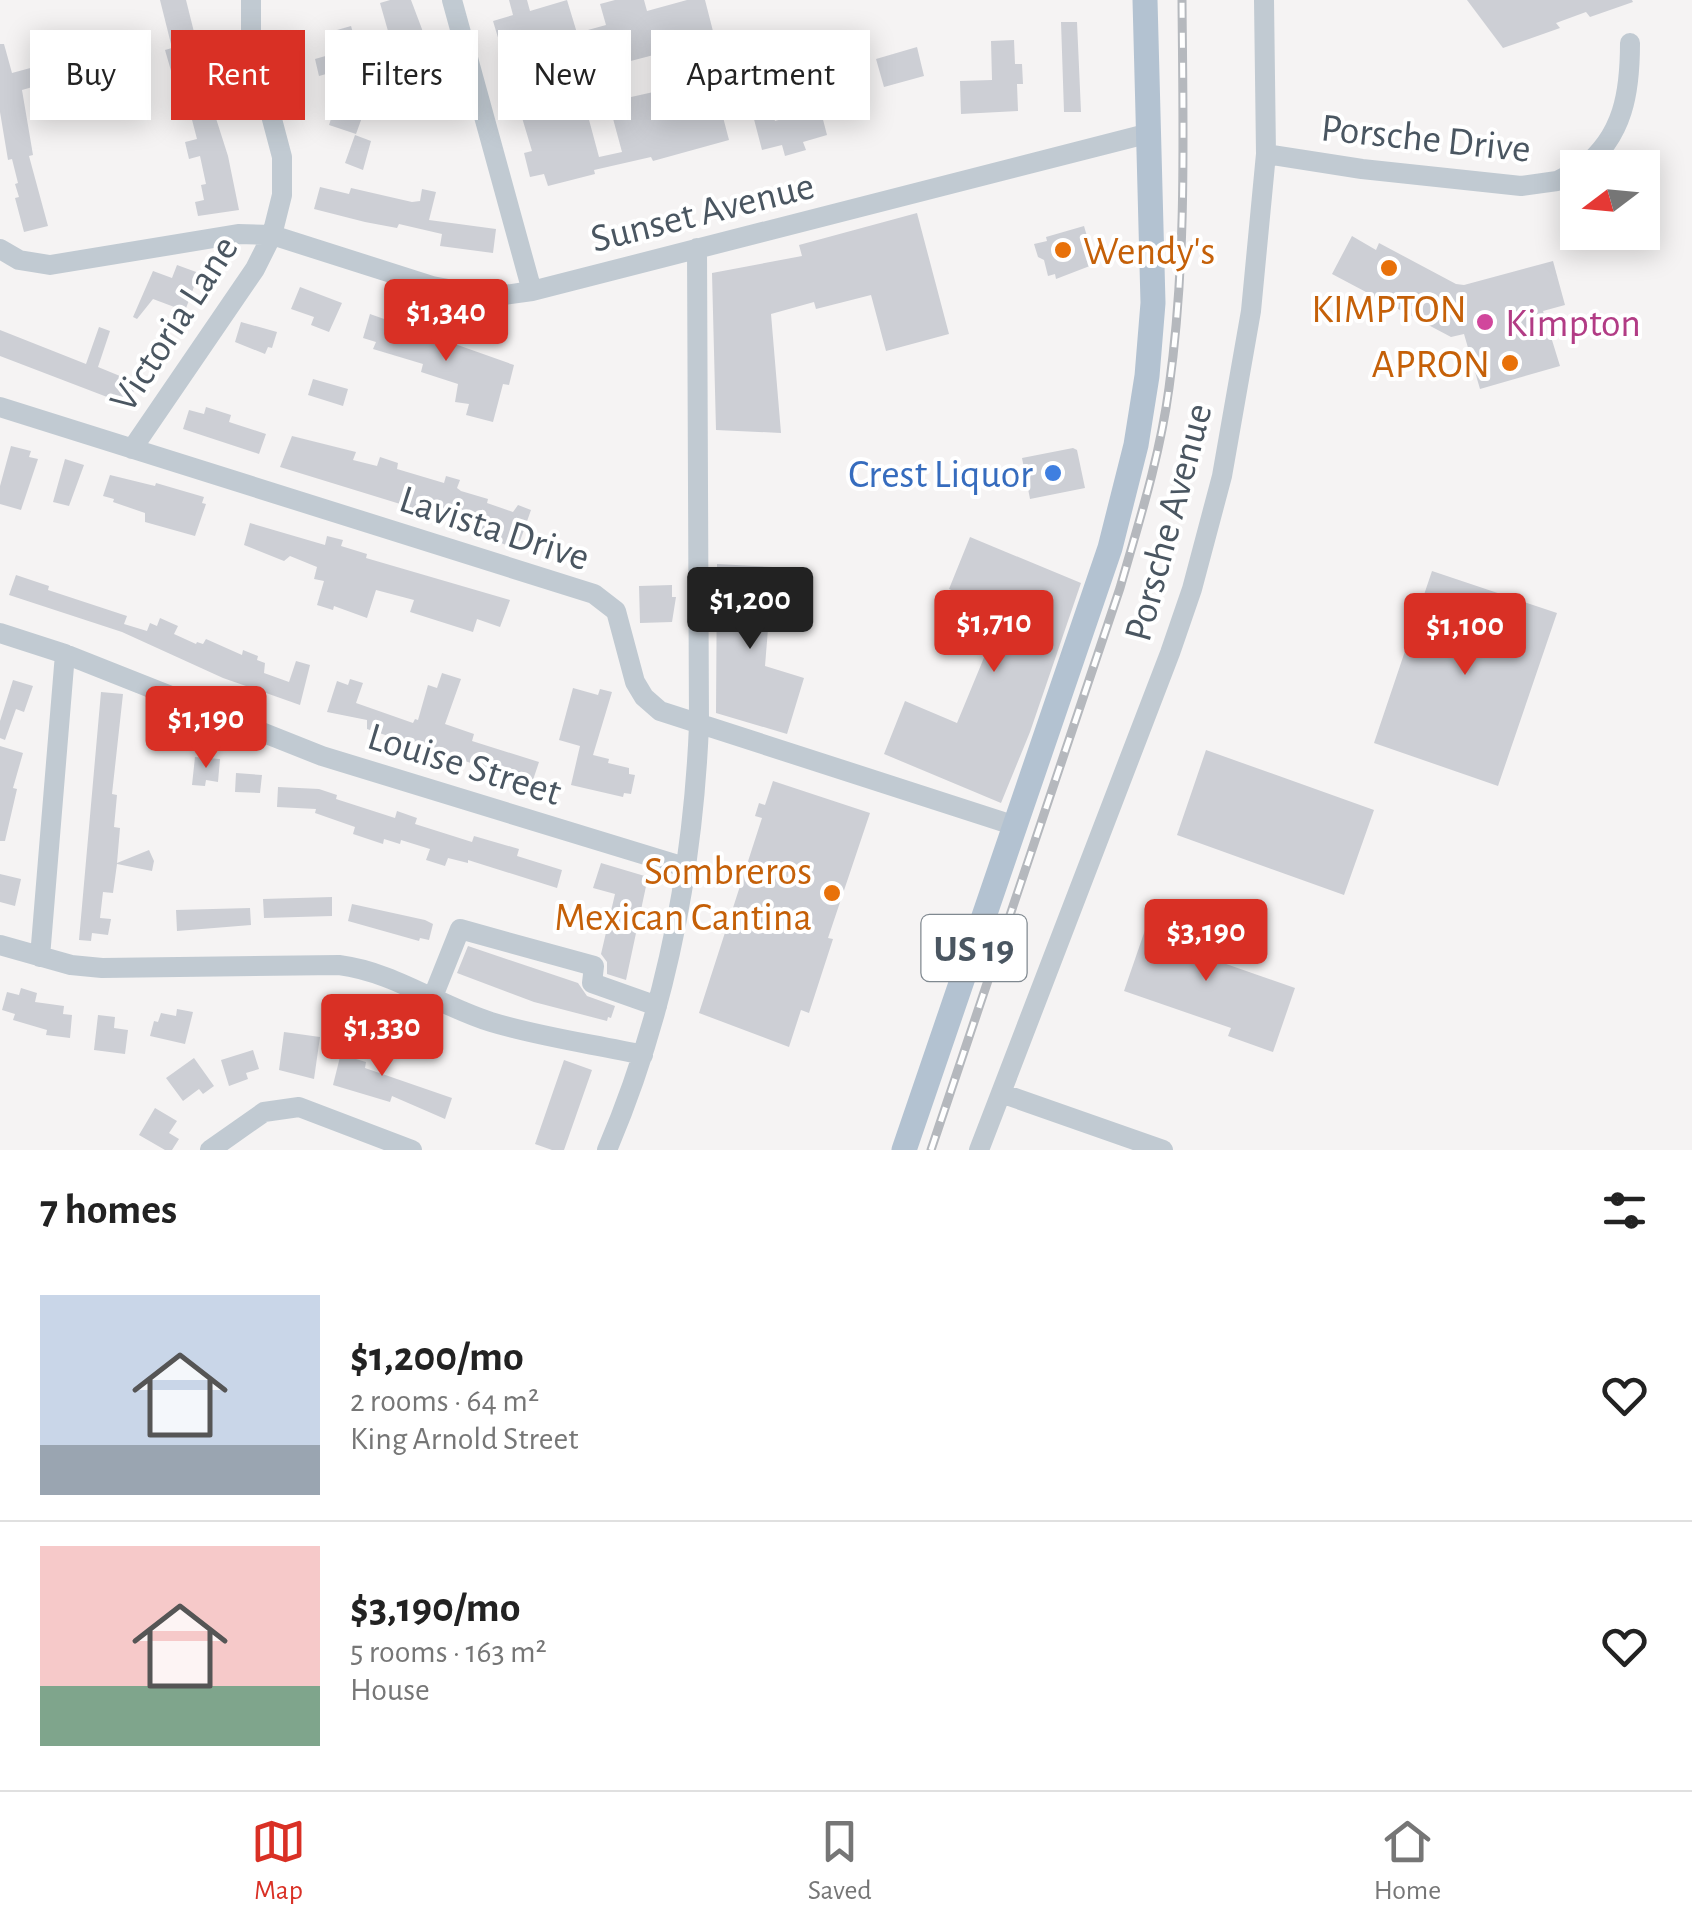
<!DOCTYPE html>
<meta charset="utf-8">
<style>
body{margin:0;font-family:"Alegreya Sans",sans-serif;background:#f6f6f6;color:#222;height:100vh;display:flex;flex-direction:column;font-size:38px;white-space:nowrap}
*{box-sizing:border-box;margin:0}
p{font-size:32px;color:#767676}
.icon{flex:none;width:55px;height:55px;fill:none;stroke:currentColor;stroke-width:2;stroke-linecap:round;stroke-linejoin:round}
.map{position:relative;height:1150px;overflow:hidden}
.drawer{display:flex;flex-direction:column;background:#fff;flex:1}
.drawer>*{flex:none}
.hud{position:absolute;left:30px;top:30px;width:1000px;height:90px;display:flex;gap:20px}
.needle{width:65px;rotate:254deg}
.fabs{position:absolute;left:1560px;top:150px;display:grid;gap:20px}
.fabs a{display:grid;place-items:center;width:100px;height:100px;border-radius:0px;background:#fff;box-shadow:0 5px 25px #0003;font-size:50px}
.price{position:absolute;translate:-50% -85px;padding:0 22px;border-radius:10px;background:#d93025;color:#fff;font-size:32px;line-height:65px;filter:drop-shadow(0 2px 5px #0008)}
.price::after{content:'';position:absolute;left:50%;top:60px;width:30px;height:22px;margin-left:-15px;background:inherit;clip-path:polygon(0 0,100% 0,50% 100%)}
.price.selected{background:#222;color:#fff}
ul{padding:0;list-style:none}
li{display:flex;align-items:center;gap:30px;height:250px;padding:0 40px}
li+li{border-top:2px solid #e0e0e0}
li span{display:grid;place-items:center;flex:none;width:280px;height:200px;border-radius:0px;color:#555}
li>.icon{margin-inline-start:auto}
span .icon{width:120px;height:120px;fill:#fffc;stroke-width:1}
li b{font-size:42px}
h2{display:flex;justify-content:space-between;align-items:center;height:120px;padding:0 40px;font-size:42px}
.chip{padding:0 35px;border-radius:0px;background:#fff;box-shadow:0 5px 25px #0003;font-size:35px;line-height:90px}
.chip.selected{background:#d93025;color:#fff}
.tab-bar{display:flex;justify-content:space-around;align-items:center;height:140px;border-top:2px solid #e0e0e0;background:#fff;font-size:28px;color:#767676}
.tab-bar a{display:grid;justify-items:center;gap:5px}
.tab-bar .selected{color:#d93025}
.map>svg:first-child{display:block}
.building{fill:#cdcfd5}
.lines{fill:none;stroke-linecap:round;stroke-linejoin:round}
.minor{stroke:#c1cad2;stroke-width:20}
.major{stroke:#b3c2d1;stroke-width:25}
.rail-casing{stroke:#b5b8bd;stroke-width:9}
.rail{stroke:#fff;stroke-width:5;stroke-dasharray:15;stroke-linecap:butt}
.food-dot{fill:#e8710a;stroke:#fff;stroke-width:4}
.hotel-dot{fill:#d1479c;stroke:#fff;stroke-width:4}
.shop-dot{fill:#3f7fe0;stroke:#fff;stroke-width:4}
.labels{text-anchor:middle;stroke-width:8;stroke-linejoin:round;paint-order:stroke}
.shield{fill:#fff;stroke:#808990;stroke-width:2.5}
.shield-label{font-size:38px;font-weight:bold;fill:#4a5661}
.street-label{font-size:40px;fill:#4a5661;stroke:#fff}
.food-label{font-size:40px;fill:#c56008;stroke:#fff;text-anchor:end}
.hotel-label{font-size:40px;fill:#b23c85;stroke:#fff;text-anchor:start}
.shop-label{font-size:40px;fill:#366cbe;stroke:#fff;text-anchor:end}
</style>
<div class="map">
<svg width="1692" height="1150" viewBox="0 0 1692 1150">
<rect width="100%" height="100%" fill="#f5f3f3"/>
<path class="building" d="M160,0H186L200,56L204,55L209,73L205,74L209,87H206L228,156L239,210L198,216L195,202L204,200L201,185L206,184L200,156L189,159L185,142L197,139L185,93L178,95L165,50L172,48Z
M390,0H411L434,61L442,103L418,107L407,49L394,52L380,3Z
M509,0H527L530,11L567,0L577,33L606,25L600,4L615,0H644L647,11L687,0H705L715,39L577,75L599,157L622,152L605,89L622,99L658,91L656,84L686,76L688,82L712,75L729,140L653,161L651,157L594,170L595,174L548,186L544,174L530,177L524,153L532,151L493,21L513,15Z
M1467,0H1632L1633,2L1590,17L1586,12L1556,23L1560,28L1503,48Z
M1061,22H1077L1081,112H1064Z
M351,26L362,64L319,76L315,59L329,55L325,43L336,40L337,30Z
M1014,40L1015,64H1022L1023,84H1017L1018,111L961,114L960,81L992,80L991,41Z
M0,44H4L12,73L45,64L50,82L22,90L33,155L29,156L48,226L24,232L15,198L19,197L15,184L18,183L12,159L8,160L0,112Z
M917,47L924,76L884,87L876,59Z
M765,70L770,85L765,87L775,121L820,108L827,135L803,142L806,150L785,156L782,145L762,150L743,77Z
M356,82L373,87L356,134L329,125L339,94L351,98Z
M355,135L371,141L363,170L345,163Z
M320,187L349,194L351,188L412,202L420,201L422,189L436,192L429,220L496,229L493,253L440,246L442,234L399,224L397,228L365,222L314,209Z
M917,213L949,334L886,351L871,295L816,309L814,302L771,314L781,433L716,430L712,273L802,256L799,245Z
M1084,226L1095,264L1056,279L1055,274L1048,276L1044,260L1038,257L1034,244L1047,241L1046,237Z
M1352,236L1376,250L1379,243L1456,284L1464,285L1553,261L1565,305L1543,311L1560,366L1480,389L1464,334L1451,337L1332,274Z
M177,265L199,273L185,311L153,299L137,319L133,317L153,271L172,278Z
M300,287L342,303L329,332L311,325L314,317L291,309Z
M370,314L514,365L509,385L503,384L493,422L466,415L469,404L455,402L458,384L421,372L423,364L373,349L376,342L363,338Z
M241,322L277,332L272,348L268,347L265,354L235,342Z
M99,327L110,331L98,367L137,383L128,405L0,356V330L86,364Z
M313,379L348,389L343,406L308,395Z
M206,407L231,415L229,422L266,434L259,454L183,429L189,410L204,414Z
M292,436L356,452L353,460L377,466L380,457L398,463L397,469L444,483L446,476L460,480L457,488L461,491L488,499L487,503L513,512L518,505L531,510L520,541L517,540L514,548L496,541L497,537L474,530L475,527L280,467Z
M11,446L31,451L29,457L38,459L21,510L0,504V486Z
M1073,448L1077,450L1085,488L1030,499L1022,458Z
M65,459L84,465L69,506L53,502Z
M110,475L155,486L156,483L204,497L202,503L206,504L195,536L145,522V513L113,502L114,499L103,496Z
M250,523L325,545L327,536L343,540L341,546L367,554L366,558L510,600L500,627L477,619L473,632L410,612L414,600L376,590L367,618L334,606L333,610L317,605L324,581L314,579L317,567L290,556L284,561L244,545Z
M970,537L1081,583L1030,732L1001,803L884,754L905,701L957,723L983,660L1001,611L949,589Z
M717,564L773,567L765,666L804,678L787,734L716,713Z
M1432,571L1557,613L1498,786L1374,743Z
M16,575L49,586L48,590L127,616L124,624L147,631L150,623L157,626L160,618L178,626L174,634L196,644L197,642L203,644L206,639L242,655L243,650L258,656L257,660L265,663L264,673L289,682L296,661L310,665L300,705L223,678L122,632L9,595Z
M672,585V597H676L672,622L640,623L639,586Z
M442,673L461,679L445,724L474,734L472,741L539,762L532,783L367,729V720L327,712L337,681L348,685L350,679L363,683L356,703L413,723L415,719L418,720L428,685L437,688Z
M13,680L33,686L24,712L16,709L5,740L0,738V721Z
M573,688L598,695L600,689L612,692L593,755L609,759L608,763L629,768V774L635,775L631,794L624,793L623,797L571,785L580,746L559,740Z
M101,692L123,694L112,794L117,795L114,827L120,828L117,863L149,850L154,861L152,871L117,864L113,893L103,892L100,918L111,919L108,935L92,933L91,941L79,940Z
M0,746L23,753L13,788L17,789L5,841H0Z
M1206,750L1374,810L1344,895L1177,835Z
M195,757L220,759L218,782L206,780L205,786L192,785Z
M236,773L262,775L260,793L235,792Z
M773,781L870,813L828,938L833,939L809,1013L801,1010L789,1047L699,1013L762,818L755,816L759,803L765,805Z
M278,787L319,789L337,795L336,799L395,818L397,811L417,818L415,824L472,842L474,836L519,849L517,856L562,870L557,888L468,860V863L448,858L445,866L426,860L430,849L401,840L400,844L384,839L383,844L353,834L355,827L315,813L316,809L277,807Z
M601,863L648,877L626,980L607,974V962L601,954L615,894L593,888Z
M0,874L21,879L15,906L0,902Z
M332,897V916L264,918L263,899Z
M352,904L425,920L433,924L429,940L420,938L419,941L348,921Z
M1153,907L1193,921L1183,949L1295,988L1273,1052L1228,1036L1231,1028L1124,991Z
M250,908L251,925L177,931L176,910Z
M468,946L578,983L587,996L615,1006L611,1018L608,1017L607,1021L534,1002L457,973Z
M21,988L37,993L35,1002L64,1006L63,1014L72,1015L70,1038L46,1035L47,1030L13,1020L15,1014L2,1010L7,992L19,995Z
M177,1009L193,1012L185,1044L150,1036L154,1021L158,1022L161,1013L176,1016Z
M98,1015L115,1017L114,1028L128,1030L125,1054L94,1050Z
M349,1021L366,1026L356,1059L366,1062L365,1068L452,1098L445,1119L392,1096L390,1102L333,1085Z
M284,1032L320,1037L314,1079L279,1070Z
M253,1050L259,1069L246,1073L248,1079L229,1086L221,1060Z
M194,1058L214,1086L203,1094L199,1089L183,1101L166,1078Z
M564,1060L592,1070L564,1150H552L535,1144Z
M155,1108L177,1121L169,1133L179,1139L172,1150H165L139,1135Z"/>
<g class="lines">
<path class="minor" d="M452,0L532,291
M1266,154L1362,169L1521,186L1557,181L1578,170
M1582,168C1624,136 1630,91 1630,43
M0,249L19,260L50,265L238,234L272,235L432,286L491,297L532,291L1150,133
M0,407L594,594L616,611L635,682L644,697L660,711L1016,826
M132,449L255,269L272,235L282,195V157L251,40V0
M0,633L65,654L322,756L688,868
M0,945L71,965L102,968L339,965C394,972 439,1006 491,1022C540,1037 593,1044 643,1055
M40,957L65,654
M432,999L460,929L594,966L592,983L657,1006
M1001,1093L1163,1150
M210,1150L264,1112L299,1107L412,1150
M607,1150C665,1014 693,872 699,725L697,248
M979,1150L1170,653L1192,589L1222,476L1251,311L1266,154L1264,0"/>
<path class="major" d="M904,1150L1110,548L1136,445L1147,376L1153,303L1145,0"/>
<g class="rail-casing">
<path id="rail" d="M931,1150L1120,588C1139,522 1160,456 1169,388C1187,259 1183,130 1182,0"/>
</g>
<use href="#rail" class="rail"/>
</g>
<g class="food-dot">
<circle cx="1063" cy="250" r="10"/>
<circle cx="1389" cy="268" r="10"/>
<circle cx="1510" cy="363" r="10"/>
<circle cx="832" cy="893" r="10"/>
</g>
<circle class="hotel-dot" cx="1485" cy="322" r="10"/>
<circle class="shop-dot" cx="1053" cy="473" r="10"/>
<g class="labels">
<rect class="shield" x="921.5" y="915" width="105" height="66" rx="8"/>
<g class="shield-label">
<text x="974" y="961">US 19</text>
</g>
<g class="street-label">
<text transform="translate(1426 137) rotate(6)" y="14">Porsche Drive</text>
<text transform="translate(702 211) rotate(-14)" y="14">Sunset Avenue</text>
<text transform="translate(173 323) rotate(-57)" y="14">Victoria Lane</text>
<text transform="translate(1167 522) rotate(-75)" y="14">Porsche Avenue</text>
<text transform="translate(495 527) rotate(18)" y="14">Lavista Drive</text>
<text transform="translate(465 763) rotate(17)" y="14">Louise Street</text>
</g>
<g class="food-label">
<text x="1083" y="264" text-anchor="start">Wendy's</text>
<text x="1389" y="322" text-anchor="middle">KIMPTON</text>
<text x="1490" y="377">APRON</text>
<text x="812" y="884">Sombreros<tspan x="812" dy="46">Mexican Cantina</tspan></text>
</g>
<g class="hotel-label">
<text x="1505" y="336">Kimpton</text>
</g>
<g class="shop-label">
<text x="1033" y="487">Crest Liquor</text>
</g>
</g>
</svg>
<div class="fabs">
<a><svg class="needle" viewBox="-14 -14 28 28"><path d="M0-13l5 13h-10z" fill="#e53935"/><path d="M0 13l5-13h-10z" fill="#767676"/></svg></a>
</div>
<b class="price" style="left:446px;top:364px">$1,340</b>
<b class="price selected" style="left:750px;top:652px">$1,200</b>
<b class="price" style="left:994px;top:675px">$1,710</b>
<b class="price" style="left:1465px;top:678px">$1,100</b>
<b class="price" style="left:206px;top:771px">$1,190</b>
<b class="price" style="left:1206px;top:984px">$3,190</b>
<b class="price" style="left:382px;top:1079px">$1,330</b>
<div class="hud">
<a class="chip">Buy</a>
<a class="chip selected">Rent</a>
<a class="chip">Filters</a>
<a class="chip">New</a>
<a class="chip">Apartment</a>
</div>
</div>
<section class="drawer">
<h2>7 homes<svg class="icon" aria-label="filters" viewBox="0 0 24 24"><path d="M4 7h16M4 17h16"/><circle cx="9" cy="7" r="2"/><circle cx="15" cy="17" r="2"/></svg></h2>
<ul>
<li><span style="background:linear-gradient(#c9d6e8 75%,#9aa5b1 0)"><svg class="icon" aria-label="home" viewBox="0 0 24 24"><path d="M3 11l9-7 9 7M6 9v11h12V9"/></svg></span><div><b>$1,200/mo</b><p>2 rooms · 64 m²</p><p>King Arnold Street</p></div><svg class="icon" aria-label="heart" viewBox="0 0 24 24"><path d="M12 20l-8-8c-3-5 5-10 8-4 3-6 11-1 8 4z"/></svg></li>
<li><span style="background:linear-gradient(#f6c9c9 70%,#7fa58c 0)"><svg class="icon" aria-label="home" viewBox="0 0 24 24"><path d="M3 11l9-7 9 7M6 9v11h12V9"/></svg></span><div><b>$3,190/mo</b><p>5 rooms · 163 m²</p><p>House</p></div><svg class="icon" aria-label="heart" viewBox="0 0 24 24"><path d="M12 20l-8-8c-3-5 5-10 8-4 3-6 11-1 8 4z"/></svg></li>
</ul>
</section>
<nav class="tab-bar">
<a class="selected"><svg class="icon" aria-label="map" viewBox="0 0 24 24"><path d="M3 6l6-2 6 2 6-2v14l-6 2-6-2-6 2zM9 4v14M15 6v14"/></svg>Map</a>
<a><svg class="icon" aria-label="saved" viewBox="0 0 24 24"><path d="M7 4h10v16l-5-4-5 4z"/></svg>Saved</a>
<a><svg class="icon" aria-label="home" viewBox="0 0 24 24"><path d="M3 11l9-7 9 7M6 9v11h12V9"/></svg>Home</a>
</nav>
